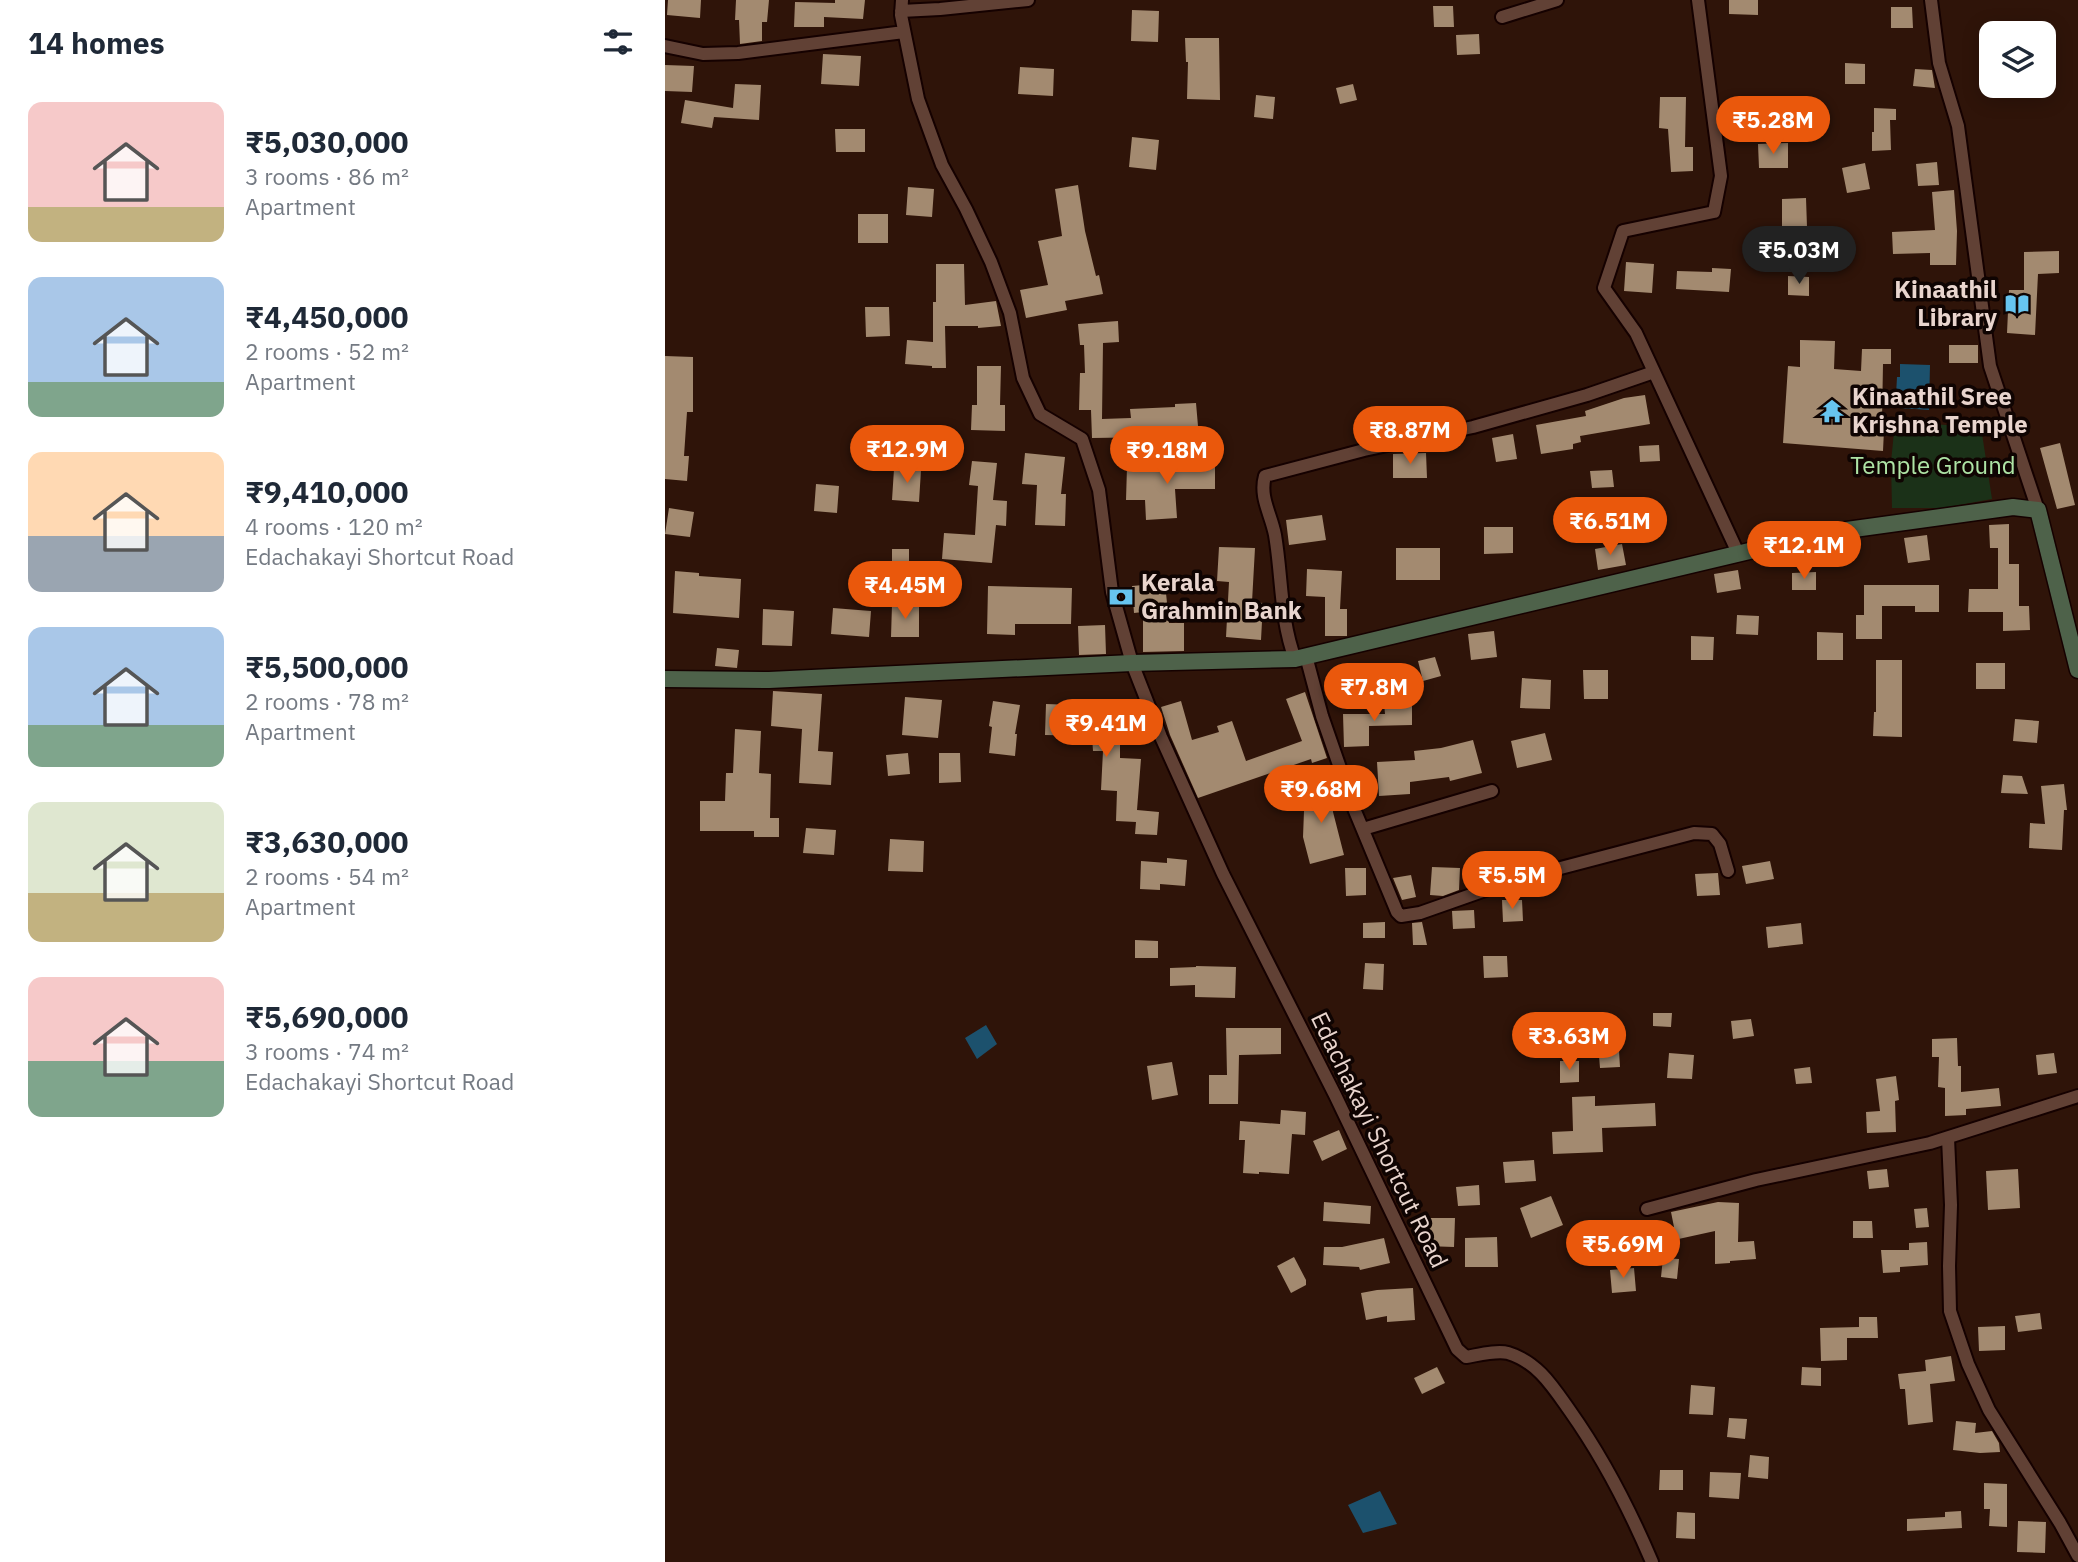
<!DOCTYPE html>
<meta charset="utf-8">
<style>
body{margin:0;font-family:"IBM Plex Sans",sans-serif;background:#f6f6f7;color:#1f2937;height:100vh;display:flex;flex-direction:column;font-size:26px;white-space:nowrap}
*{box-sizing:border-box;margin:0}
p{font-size:23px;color:#747a83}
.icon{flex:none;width:38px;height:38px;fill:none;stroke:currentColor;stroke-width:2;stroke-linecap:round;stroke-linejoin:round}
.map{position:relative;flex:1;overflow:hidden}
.drawer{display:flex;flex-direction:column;background:#fff;width:665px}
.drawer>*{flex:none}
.fabs{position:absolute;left:1314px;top:21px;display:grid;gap:14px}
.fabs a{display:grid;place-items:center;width:77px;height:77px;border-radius:14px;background:#fff;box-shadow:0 4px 18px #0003;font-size:35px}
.price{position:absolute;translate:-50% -60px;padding:0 16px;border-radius:24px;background:#ea580c;color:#fff;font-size:23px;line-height:46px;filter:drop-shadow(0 2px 4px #0008)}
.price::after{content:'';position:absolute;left:50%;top:42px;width:21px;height:16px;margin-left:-10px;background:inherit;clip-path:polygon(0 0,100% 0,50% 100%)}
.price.selected{background:#222;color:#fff}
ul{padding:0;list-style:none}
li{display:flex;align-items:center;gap:21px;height:175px;padding:0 28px}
li span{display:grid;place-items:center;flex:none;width:196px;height:140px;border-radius:14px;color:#555}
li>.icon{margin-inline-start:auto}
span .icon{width:84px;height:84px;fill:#fffc;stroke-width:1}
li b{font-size:30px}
h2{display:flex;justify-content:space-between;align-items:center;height:84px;padding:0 28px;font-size:30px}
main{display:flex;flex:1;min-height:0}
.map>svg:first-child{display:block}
.green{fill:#1b3118}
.water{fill:#1c516d}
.building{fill:#a38a70}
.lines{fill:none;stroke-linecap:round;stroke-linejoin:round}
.minor-casing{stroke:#150100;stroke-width:16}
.secondary-casing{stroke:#150100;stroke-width:19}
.minor{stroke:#614135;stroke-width:12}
.secondary{stroke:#4e624a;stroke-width:16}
.labels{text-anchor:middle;stroke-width:7;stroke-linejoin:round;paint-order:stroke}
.poi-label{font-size:24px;font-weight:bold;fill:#e9d5ce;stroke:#0f0402;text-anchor:start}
.park-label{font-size:24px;fill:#aee4a5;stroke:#0f0402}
.street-label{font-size:24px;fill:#e9d5ce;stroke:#0f0402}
</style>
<main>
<section class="drawer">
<h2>14 homes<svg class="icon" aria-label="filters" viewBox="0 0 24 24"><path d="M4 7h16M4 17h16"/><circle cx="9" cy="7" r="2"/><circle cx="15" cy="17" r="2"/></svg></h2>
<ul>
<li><span style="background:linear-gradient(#f6c9c9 75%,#c2b280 0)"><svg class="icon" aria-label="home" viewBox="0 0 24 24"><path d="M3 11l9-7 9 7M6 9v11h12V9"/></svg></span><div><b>₹5,030,000</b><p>3 rooms · 86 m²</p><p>Apartment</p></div></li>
<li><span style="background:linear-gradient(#a9c7e8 75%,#7fa58c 0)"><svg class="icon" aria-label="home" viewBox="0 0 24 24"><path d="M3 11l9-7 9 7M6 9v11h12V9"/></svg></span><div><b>₹4,450,000</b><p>2 rooms · 52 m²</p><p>Apartment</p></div></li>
<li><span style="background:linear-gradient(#ffd9b3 60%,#9aa5b1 0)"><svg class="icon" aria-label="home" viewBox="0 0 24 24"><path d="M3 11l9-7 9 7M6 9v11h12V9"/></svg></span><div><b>₹9,410,000</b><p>4 rooms · 120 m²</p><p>Edachakayi Shortcut Road</p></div></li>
<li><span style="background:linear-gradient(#a9c7e8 70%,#7fa58c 0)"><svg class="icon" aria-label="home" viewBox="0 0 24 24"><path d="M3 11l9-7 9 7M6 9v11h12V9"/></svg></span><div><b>₹5,500,000</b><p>2 rooms · 78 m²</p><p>Apartment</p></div></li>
<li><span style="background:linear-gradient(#dfe7d0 65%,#c2b280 0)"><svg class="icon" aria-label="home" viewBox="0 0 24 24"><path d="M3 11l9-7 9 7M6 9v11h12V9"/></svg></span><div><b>₹3,630,000</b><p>2 rooms · 54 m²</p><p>Apartment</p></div></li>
<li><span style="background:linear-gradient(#f6c9c9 60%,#7fa58c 0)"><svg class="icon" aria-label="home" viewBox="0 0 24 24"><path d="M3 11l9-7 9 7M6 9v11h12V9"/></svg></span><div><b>₹5,690,000</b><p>3 rooms · 74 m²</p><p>Edachakayi Shortcut Road</p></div></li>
</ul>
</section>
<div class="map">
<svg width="1413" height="1562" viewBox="0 0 1413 1562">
<rect width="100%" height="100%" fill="#2f1409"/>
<path class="green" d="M1230,422L1316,427L1327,499L1278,508H1227L1226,462Z"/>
<path class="water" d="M1235,364L1265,365L1264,410L1235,408V397L1231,395L1232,377H1235Z
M321,1025L332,1044L312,1059L300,1038Z
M715,1491L732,1524L698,1533L683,1505Z"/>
<path class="building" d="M3,0H36L35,18L2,15Z
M71,0H104L102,22H97V41L75,44L74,20H70Z
M170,0H200L198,19L159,17V27H129L130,2L170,3Z
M1064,0H1093V15L1064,14Z
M768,6H788L789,27H769Z
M1226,7H1247L1248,28H1226Z
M467,10L494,11L493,42L466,41Z
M814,34L815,54L792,55L791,35Z
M520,38H554L555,100L522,99L523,62H521Z
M158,54L196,56L194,86L156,84Z
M1180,63L1200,64V84H1180Z
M0,65L29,66L27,92L0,91Z
M355,67L389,69L388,96L353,94Z
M1250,69L1267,70L1270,88L1248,86Z
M70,84L96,85L94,120L49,117L47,128L16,123L20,100L68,108Z
M688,84L692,100L675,104L671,88Z
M591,95L610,97L608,119L589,117Z
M995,97H1021L1020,147H1028V171L1006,172L1003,129L994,128Z
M1209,108L1231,109V120H1225L1226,150L1207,151V132H1209Z
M170,129H200V152H171Z
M467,137L494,140L491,170L464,167Z
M1123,143V168H1094L1093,144Z
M1272,162L1274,185L1253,186L1251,164Z
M1200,163L1205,189L1182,193L1177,168Z
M413,185L420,231L431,276L434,275L438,294L400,301L402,310L361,318L355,290L383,285L373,241L397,236L390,189Z
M243,187L269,189L267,217L241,215Z
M1289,190L1292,231L1291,265H1265V253L1228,254L1227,232L1270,230L1267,192Z
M1141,198L1142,227H1117V199Z
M193,214H223V243H193Z
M1110,244L1125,245V262H1110Z
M1394,251V273L1373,274L1370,335L1342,333L1344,290H1359V252Z
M961,262L989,264L987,293L959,291Z
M271,264H299L300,305L331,301L336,326L313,328V326H280L281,368H267V366L240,364L242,340L268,342V302H271Z
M1047,268L1066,269L1064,292L1011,289L1012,271L1047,272Z
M1123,276L1144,277V296L1123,295Z
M200,307H224L225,336L201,337Z
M453,321L454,342L438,343L437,419L466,418L465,409L510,407V404L531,403L533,426L493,428L494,437L427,438L426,410H414L415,373H420L419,345H415L413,324Z
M1135,340L1170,341L1169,369L1196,371L1197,349H1226V364H1218L1217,419L1244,421V427L1219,430L1218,451L1118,443L1123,366L1135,367Z
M1284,345H1313V363H1284Z
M0,356L28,357V412H22L19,456H24L22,481L0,479Z
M312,366H336L335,405H340V431L306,430L307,405H312Z
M980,395L985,424L915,436L916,442L908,444V449L876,454L871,425L921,416L920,411L959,398Z
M848,434L852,459L831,462L827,438Z
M1395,443L1410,505L1392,509L1375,448Z
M994,445L995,461L975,462L974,446Z
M360,453L400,457L396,494H401L400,526L370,525L372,485L357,484Z
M761,453L762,478H728V454Z
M307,461L332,463L328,500L342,501L341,526L331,525L327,563L277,559L279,533L310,535L313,486L304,485Z
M518,462H550V489H510L512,518L481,520L480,500H461L462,467L518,469Z
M229,469L256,470L254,502L227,500Z
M947,470L949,487L927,488L925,471Z
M151,484L174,486L172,513L149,511Z
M4,508L29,512L25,537L0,534Z
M657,515L661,540L624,545L621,520Z
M1344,524V564H1354V606H1364L1365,630L1338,631V612H1303L1304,589H1333V548H1325L1324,525Z
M819,527H848V553L819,554Z
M1262,535L1265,560L1243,563L1239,538Z
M957,544L961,565L933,570L930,549Z
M554,547L590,548L587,602L598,603L596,640L561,637L564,582L552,581Z
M731,548H775V580H731Z
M227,549H244V578H227Z
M642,569L677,571L675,609H682V636H660V597L641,596Z
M1073,570L1076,589L1052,593L1049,574Z
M10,571L34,573V576L76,579L74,618L8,613Z
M1151,572V590H1127V573Z
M500,583L504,623H519V651L478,652V612L469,613L467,586Z
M1199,585H1274V612H1250V606H1217V639H1191V615H1199Z
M323,586L407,588L406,624H350V635L322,634Z
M227,605L254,606V637H226Z
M168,608L206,611L204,637L166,634Z
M98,609L129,611L127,646L97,645Z
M1072,615L1094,616L1093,635L1071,634Z
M440,625L441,654L414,655L413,626Z
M829,631L832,657L806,660L803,634Z
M1152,632L1178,633V660H1152Z
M1026,636L1049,637L1048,660H1026Z
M52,648L74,650L72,668L50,666Z
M770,657L776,676L758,681L753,661Z
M1211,660H1237V737L1208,736L1209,712H1211Z
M1311,663H1340V689H1311Z
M918,670H943V699H919Z
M857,678L886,680L885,709L855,708Z
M108,691L157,694L153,751L168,752L166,785L134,783L137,729L106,726Z
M640,692L662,758L647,763L646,759L533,798L505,735L496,707L516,701L527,740L554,732L552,726L567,721L581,761L637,741L621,699Z
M240,697L277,700L273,738L237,735Z
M328,701L355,705L350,734H352L350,756L324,753L327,727L324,726Z
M719,703H747V725L704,726V746L679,747L678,714H720Z
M381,704L408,705V708L451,709L450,735H455V758L476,759L472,810L494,812L492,835L470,834L471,822L451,821L452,791L436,790L438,751H428L427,736L380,735Z
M1350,719L1374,721L1372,743L1348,741Z
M70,729L96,731L94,773L106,774L105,818H114V837H89V831H35V801H60L61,773H68Z
M880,733L887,760L852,768L846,741Z
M808,740L817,773L785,781L784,777L745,782V794L714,796L712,762L750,760L749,751L776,748Z
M243,753L245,774L223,776L221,755Z
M274,753H295L296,782L274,783Z
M1338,775L1357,776L1363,794L1336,793Z
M1399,784L1402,810H1399L1397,850L1364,848L1365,823L1380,824L1376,786Z
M640,785L669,786L668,812L679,855L645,864L638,837Z
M141,828L171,830L169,855L138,853Z
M225,839L259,841L258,872L223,871Z
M502,858L522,860L520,886L495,884V890L475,889L476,861L502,863Z
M1105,861L1109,879L1081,884L1077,866Z
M767,867L795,868L794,890L778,896L765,895Z
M680,868H701V895L681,896Z
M1053,873L1055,895L1032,896L1030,874Z
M746,875L751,897L737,900L728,878Z
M837,900H857L858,921L838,922Z
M809,910L810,928L788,929L787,911Z
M720,922V938H698V923Z
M757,922L762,945H748L747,923Z
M1136,923L1138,944L1103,948L1101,927Z
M470,940L493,941V958H470Z
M818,956H842L843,977L819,978Z
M700,963L719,964L718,990L698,989Z
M531,966L571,967L570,998L530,997V985L505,986V968L531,967Z
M988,1013H1007L1006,1027L988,1026Z
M924,1015L950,1016L949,1051H954L955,1067L935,1068L932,1032H924Z
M1086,1019L1089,1036L1068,1039L1066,1021Z
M561,1028H616V1054L574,1055L573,1104H544V1075H562Z
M1292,1038L1293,1066H1296V1092L1334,1088L1336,1106L1301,1109V1115L1280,1116V1088L1273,1087L1274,1057H1267V1039Z
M1004,1053L1029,1055L1027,1079L1002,1078Z
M1389,1053L1392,1073L1373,1075L1371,1055Z
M895,1061H914V1082L895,1083Z
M507,1062L513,1095L487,1100L482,1066Z
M1145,1067L1147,1083L1131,1084L1129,1069Z
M1231,1076L1234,1100L1230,1101L1231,1132L1202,1133L1201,1112L1215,1111L1211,1079Z
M930,1096V1106L990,1103L991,1126L937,1128L938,1152L888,1154L887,1132L908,1131L907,1097Z
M616,1110L641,1112L640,1135L627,1134L624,1174L594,1172V1174L578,1173L580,1140H574L575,1121L615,1124Z
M674,1130L682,1149L657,1161L648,1141Z
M869,1160L871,1181L840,1183L838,1162Z
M1222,1169L1224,1187L1204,1189L1202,1171Z
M1353,1169L1355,1208L1323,1210L1321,1171Z
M814,1185L815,1205L793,1206L791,1187Z
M886,1196L898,1225L866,1238L855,1208Z
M659,1202L706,1206L705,1224L658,1221Z
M1053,1202L1074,1203L1073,1242L1089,1241L1091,1259L1065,1261V1263L1050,1264V1231L977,1247L976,1228L1009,1227L1006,1212Z
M1262,1208L1264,1227L1251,1228L1249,1209Z
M763,1218H790L789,1247L761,1246Z
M1188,1221H1207L1208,1238H1188Z
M832,1237L833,1267H800V1238Z
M719,1238L725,1263L695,1270L694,1267L658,1265L659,1247H677Z
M1262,1242L1263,1265L1235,1267V1272L1218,1273L1216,1250H1244V1243Z
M629,1257L641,1280V1285L626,1293L612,1266Z
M998,1258L1014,1259L1012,1279L996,1277Z
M969,1268L971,1291L947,1293L945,1270Z
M748,1288L750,1320L722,1322V1316L701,1320L696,1293L712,1290Z
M1375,1313L1377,1329L1353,1332L1350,1316Z
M1194,1317H1212L1213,1338H1182V1360L1156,1361L1155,1328L1194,1327Z
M1340,1326V1350L1314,1351L1313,1327Z
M1286,1356L1290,1381L1265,1384L1268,1422L1243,1425L1240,1389H1235L1233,1374L1261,1371L1260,1360Z
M772,1367L780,1383L757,1394L749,1378Z
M1137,1367L1156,1368V1386L1136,1385Z
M1026,1385L1050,1387L1048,1415L1024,1414Z
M1064,1418L1082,1419L1080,1439L1062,1437Z
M1291,1421L1311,1423L1310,1433L1327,1431L1334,1443L1335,1452L1315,1453L1288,1450Z
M1085,1455L1104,1457L1103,1479L1083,1477Z
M995,1470H1018V1490H994Z
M1045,1472L1076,1473L1074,1499L1044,1497Z
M1319,1483L1342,1484V1527L1324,1526L1325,1509H1319Z
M1296,1511L1297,1528L1242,1531V1519L1280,1517V1512Z
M1012,1512L1030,1513V1539L1011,1538Z
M1353,1521L1381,1522L1380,1553L1352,1552Z"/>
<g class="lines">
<g class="minor-casing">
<path id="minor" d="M237,0L236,15L253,99L277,165L301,209L326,262L345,313L358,378L375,414L417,439L434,490L447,592L467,663L496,737L558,874L670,1095L792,1349L801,1357C813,1355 832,1350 843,1353C873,1362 888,1387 905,1411C939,1459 964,1508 987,1562
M1033,0L1056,176L1049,212L958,231L939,288L971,333L1073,553
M1266,0L1274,63L1293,126L1325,366L1373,510
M236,11L275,9L363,0
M837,17L892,0
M0,46L38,54L73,53L239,32
M641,656L657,716L690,811L732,912L736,916L755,913L846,881L1029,833L1047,834L1055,844L1063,871
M630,659C615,619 617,576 610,535C606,514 594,497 600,476L699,450L808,427L922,395L989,372
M698,829L827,791
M1283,1138L1286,1205L1284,1266L1285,1311L1303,1364L1324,1410L1395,1523L1413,1556
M982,1209L1091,1180L1265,1143L1413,1096"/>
</g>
<g class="secondary-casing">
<path id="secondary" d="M0,679L104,680L467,663L630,659L1160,533L1348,507L1373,510L1413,670"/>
</g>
<use href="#minor" class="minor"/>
<use href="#secondary" class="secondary"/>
</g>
<defs>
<g id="library-bare" transform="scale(1.89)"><path d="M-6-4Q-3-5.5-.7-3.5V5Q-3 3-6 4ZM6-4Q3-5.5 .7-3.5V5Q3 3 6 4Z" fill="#67c4ef" stroke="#0f0402" stroke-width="2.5" paint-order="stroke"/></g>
<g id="temple-bare" transform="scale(1.89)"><path d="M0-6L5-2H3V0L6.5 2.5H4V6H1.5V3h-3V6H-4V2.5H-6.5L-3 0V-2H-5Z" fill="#67c4ef" stroke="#0f0402" stroke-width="2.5" paint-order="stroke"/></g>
<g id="bank-bare" transform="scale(1.89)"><path d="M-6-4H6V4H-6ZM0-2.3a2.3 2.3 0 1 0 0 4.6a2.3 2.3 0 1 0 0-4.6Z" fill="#67c4ef" stroke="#0f0402" stroke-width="2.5" paint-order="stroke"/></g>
</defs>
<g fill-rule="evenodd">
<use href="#library-bare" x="1352" y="304"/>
<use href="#temple-bare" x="1167" y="411"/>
<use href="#bank-bare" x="456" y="597"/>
</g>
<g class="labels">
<g class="poi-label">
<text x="1332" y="298" text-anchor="end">Kinaathil<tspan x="1332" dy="28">Library</tspan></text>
<text x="1187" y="405">Kinaathil Sree<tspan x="1187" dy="28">Krishna Temple</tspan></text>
<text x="476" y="591">Kerala<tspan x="476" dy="28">Grahmin Bank</tspan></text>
</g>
<g class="park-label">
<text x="1268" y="474">Temple Ground</text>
</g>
<g class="street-label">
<text transform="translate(714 1140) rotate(64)" y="8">Edachakayi Shortcut Road</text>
</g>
</g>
</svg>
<div class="fabs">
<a><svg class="icon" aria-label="layers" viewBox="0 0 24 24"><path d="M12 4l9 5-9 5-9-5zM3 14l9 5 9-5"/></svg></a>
</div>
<b class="price" style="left:1108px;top:156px">₹5.28M</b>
<b class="price selected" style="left:1134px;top:286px">₹5.03M</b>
<b class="price" style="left:745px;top:466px">₹8.87M</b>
<b class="price" style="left:242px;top:485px">₹12.9M</b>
<b class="price" style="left:502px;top:486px">₹9.18M</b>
<b class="price" style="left:945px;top:557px">₹6.51M</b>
<b class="price" style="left:1139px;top:581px">₹12.1M</b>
<b class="price" style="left:240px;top:621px">₹4.45M</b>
<b class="price" style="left:709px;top:723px">₹7.8M</b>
<b class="price" style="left:441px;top:759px">₹9.41M</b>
<b class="price" style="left:656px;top:825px">₹9.68M</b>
<b class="price" style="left:847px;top:911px">₹5.5M</b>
<b class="price" style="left:904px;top:1072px">₹3.63M</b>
<b class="price" style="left:958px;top:1280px">₹5.69M</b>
</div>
</main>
